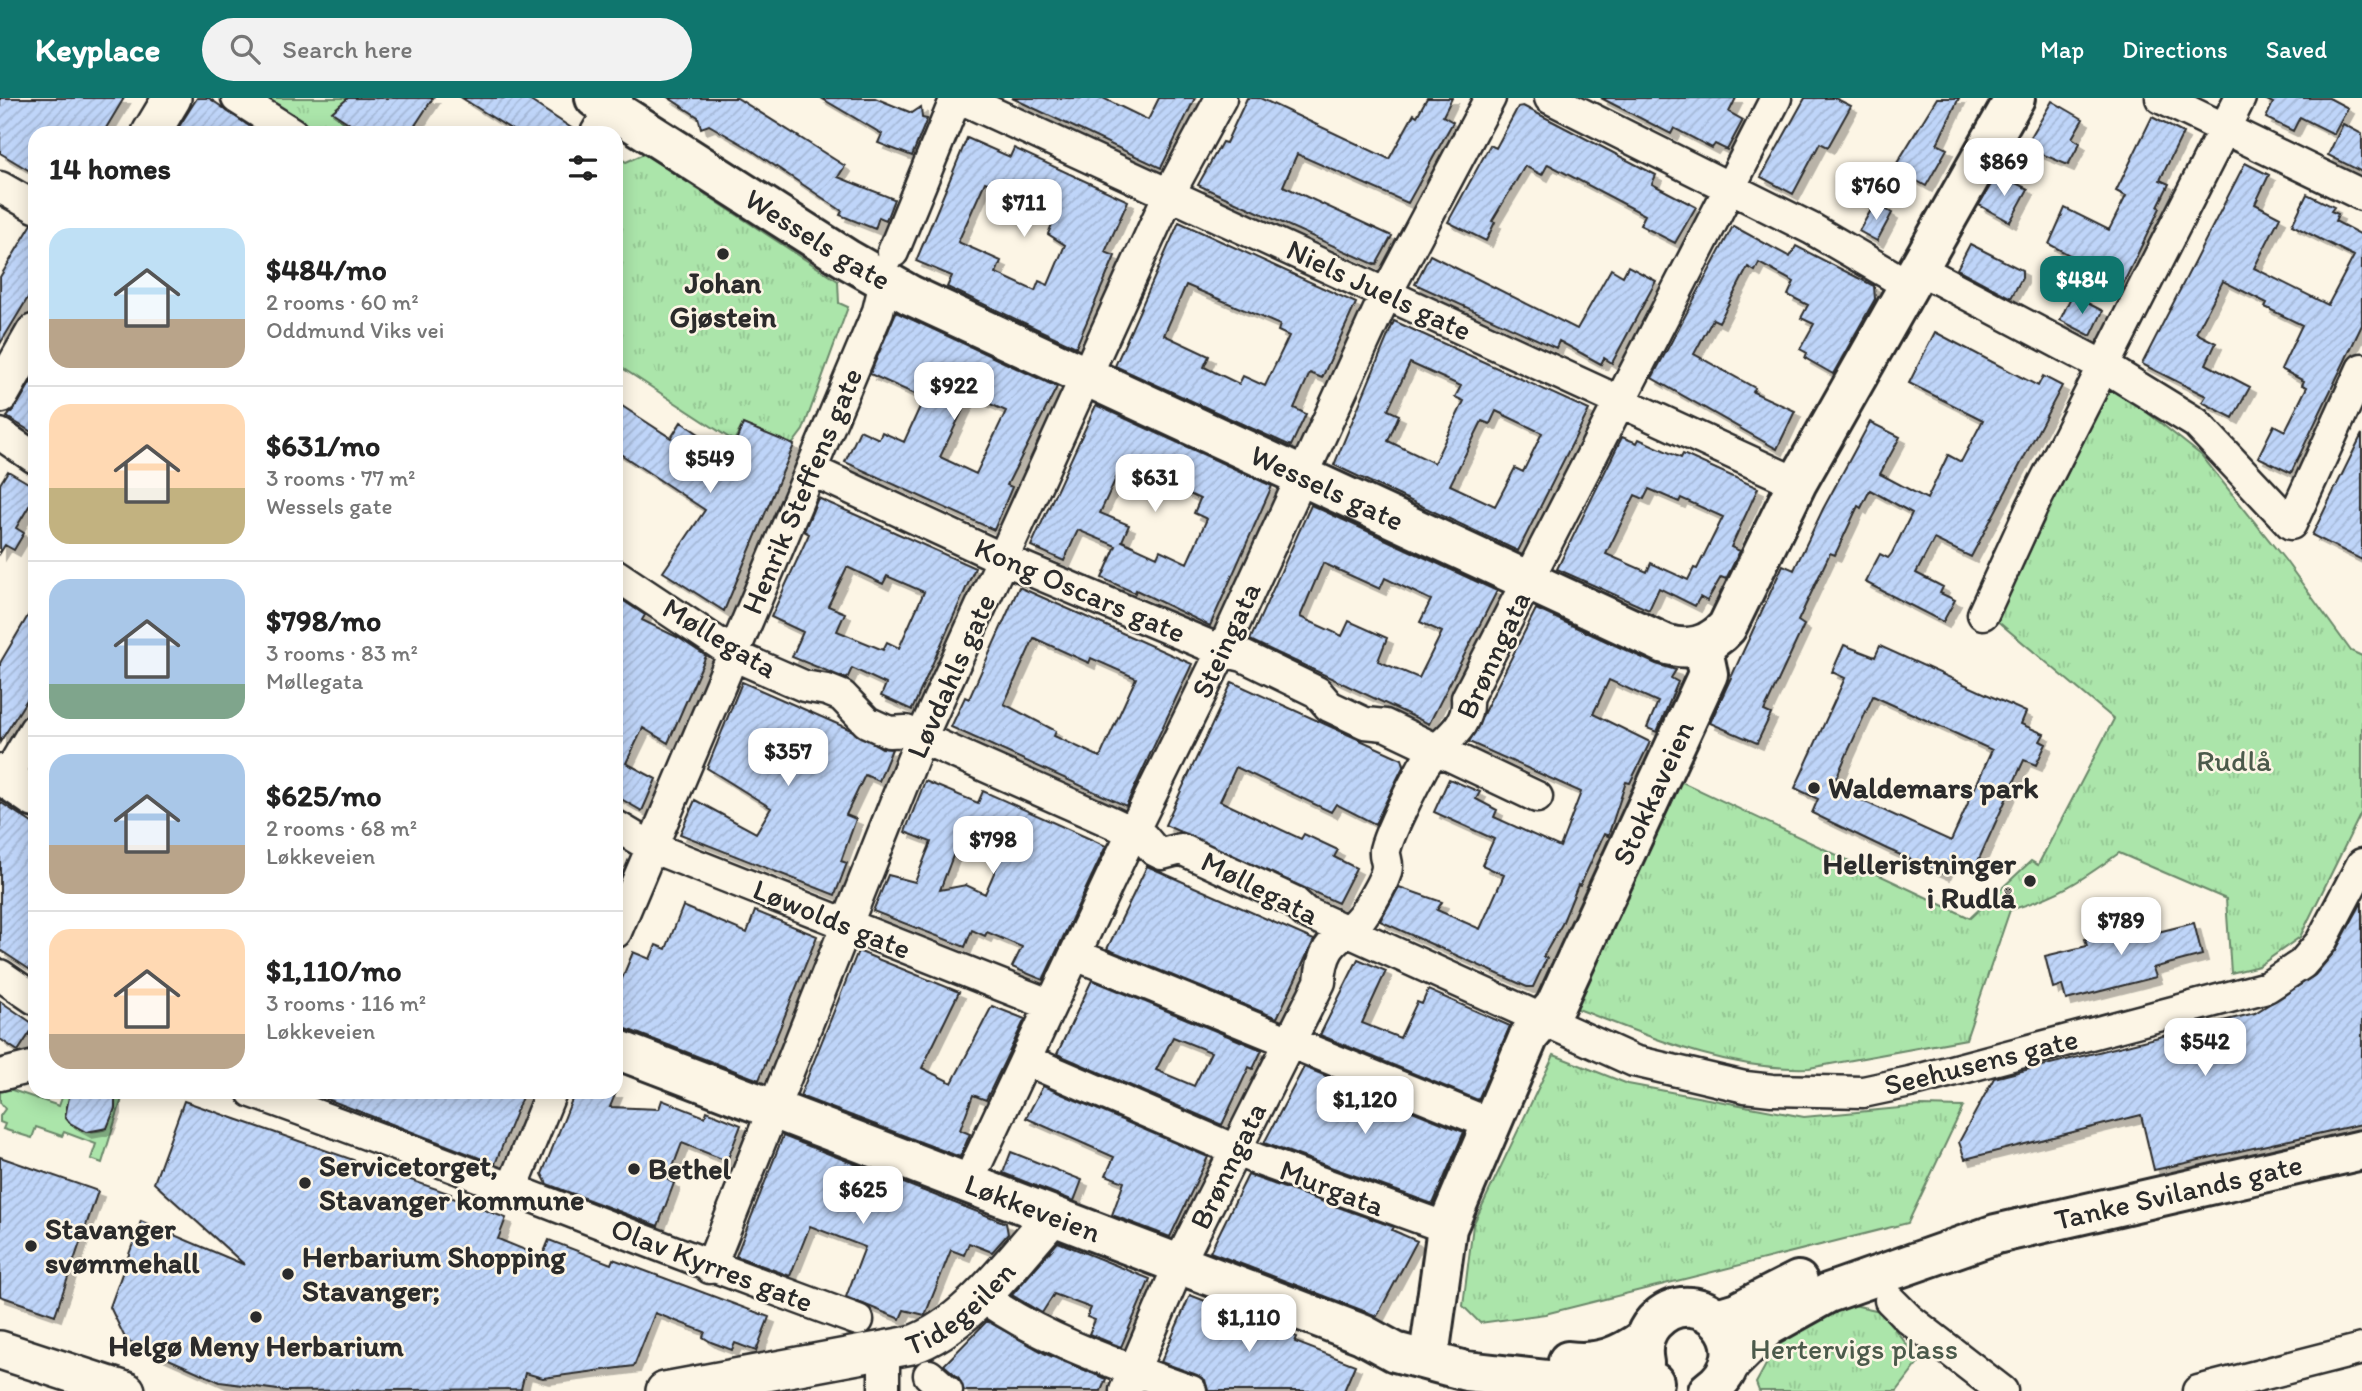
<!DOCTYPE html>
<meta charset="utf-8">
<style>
body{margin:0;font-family:Itim,sans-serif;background:#f2f2f2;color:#222;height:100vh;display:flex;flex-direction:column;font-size:26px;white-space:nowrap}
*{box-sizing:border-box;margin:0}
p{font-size:23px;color:#767676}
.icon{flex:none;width:38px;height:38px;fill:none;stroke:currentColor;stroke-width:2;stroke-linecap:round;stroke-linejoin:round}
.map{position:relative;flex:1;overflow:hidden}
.side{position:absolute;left:28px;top:28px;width:595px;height:973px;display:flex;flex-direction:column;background:#fff;border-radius:21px;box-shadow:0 4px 18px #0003}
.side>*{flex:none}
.price{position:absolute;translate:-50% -60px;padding:0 16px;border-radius:14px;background:#fff;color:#222;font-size:23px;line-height:46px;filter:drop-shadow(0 2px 4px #0008)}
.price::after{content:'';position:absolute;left:50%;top:42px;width:21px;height:16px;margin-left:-10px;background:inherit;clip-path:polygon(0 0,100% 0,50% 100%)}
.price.current{background:#0f766e;color:#fff}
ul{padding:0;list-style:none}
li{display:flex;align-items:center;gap:21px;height:175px;padding:0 21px}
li+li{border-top:2px solid #e0e0e0}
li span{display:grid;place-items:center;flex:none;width:196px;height:140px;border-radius:21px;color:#555}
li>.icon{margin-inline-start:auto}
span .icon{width:84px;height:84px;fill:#fffc;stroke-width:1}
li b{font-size:30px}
h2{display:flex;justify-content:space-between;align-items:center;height:84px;padding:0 21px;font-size:30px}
header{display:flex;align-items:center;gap:42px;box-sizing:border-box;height:98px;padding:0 35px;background:#0f766e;color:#fff}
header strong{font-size:33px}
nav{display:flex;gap:38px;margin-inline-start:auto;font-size:24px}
.search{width:490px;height:63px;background:#f2f2f2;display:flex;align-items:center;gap:18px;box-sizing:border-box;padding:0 24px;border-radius:38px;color:#767676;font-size:26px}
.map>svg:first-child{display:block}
.grass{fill:#abe5aa;stroke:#6b886a;stroke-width:2}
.park{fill:url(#park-tufts);stroke:#6b886a;stroke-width:2}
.building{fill:url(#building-hatch);stroke:#2b2b2b;stroke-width:2;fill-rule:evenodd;filter:url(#shadow)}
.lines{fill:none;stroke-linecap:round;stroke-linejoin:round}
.minor-casing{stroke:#2b2b2b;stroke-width:35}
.tertiary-casing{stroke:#2b2b2b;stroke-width:42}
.secondary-casing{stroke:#2b2b2b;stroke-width:44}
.minor{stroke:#fcf5e5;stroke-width:30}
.tertiary{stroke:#fcf5e5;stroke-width:37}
.secondary{stroke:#fcf5e5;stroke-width:38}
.poi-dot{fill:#2b2b2b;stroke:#fcf5e5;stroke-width:2.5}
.labels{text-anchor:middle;stroke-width:5;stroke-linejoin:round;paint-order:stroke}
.street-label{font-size:30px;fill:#2b2b2b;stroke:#fcf5e5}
.poi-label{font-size:30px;font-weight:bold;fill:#2b2b2b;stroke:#fcf5e5;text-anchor:start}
.park-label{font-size:30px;fill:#4b5a4b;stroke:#fcf5e5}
</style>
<header>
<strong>Keyplace</strong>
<div class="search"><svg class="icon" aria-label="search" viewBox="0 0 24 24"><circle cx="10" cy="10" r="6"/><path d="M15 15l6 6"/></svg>Search here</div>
<nav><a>Map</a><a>Directions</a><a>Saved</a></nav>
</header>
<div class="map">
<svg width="2362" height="1293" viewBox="0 0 2362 1293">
<defs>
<pattern id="park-tufts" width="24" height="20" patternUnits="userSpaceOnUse" patternTransform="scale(1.75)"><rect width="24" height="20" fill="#abe5aa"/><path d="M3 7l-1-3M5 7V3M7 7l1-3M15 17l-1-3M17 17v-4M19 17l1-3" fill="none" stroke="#93c592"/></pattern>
<pattern id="building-hatch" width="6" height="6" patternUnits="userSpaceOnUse" patternTransform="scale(1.75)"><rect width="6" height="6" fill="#bfd5f9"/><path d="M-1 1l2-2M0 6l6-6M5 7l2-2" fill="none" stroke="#a4b7d6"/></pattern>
<filter id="shadow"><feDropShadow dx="6" dy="6" stdDeviation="0" flood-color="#0004"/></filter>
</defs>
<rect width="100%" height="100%" fill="#fcf5e5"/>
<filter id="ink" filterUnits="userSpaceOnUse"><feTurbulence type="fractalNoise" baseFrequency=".0143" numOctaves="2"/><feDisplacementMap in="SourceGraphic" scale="14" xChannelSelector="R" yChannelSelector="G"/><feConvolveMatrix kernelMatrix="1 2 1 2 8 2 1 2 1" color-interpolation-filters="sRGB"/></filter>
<g filter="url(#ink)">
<path class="grass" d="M3,989L59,1008L64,994H71L65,1019C75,1032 87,1036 103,1032L95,1028L113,1015V994H124L102,1065L91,1061L96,1046L64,1034L62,1038L36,1029L32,1040L3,1031L5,1026L0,1024V1018L5,1011L0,1004V990Z"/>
<path class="park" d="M260,0H348L334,17L359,35H313Z
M644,56L838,183L839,205L848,209L803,332L791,348L743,326L734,343L616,266V57L626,64Z
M2111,286L2201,357L2285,462L2351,553L2362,558V713L2300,839L2259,868L2231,875L2226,801L2119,755C2079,784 2058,798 2010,812L1966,941L1809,970C1723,973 1644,936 1565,906L1678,682L1970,820L2031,763L2038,767L2114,621L1996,522Z
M1554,957L1628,986L1804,1019L1921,1008L1963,1009L1908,1125L1545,1216L1480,1225L1463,1208L1473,1127Z
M1849,1206L1880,1213L1920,1263L1897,1293H1759L1756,1285L1780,1241Z"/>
<path class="building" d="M0,0H124L103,35H35V76L0,55Z
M197,0H209L259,35H175Z
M348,0H433L410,35H364L332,14Z
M462,0H526L579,35H517Z
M669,0H737L845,68L838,79L894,101L886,122L879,119L875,131L840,117L842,113L747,49L709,27L701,30L698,19Z
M821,0H875L912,15L921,9L922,20L927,21L912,58L878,45L882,36Z
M1012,0H1103L1148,22L1159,0H1195L1161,70Z
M1247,0H1260L1389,61L1414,16L1417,18L1427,0H1452L1443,18L1453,24L1408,105L1297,56L1283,88L1392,138L1376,167L1198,87L1222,44L1226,45Z
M1601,0H1736L1729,14L1743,22L1727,52L1715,46L1712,50L1674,30L1671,36Z
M1805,0H1835L1851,8L1828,49L1820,45L1793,96L1761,79Z
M1937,0H1959L1937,46L1947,51L1926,88L1894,70Z
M2263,0H2329L2348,10L2334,36L2300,19L2293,33L2266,20L2273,5Z
M2052,3L2083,21L2072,40L2080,45L2068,67L2025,49Z
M1523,8L1656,77L1652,86L1696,109L1675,145L1640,127L1645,117L1548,66L1542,77L1525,68L1492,123L1495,124L1486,143L1448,124L1490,47L1496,50L1518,9Z
M2152,19L2183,35L2160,82L2169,86L2158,108L2160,110L2123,186L2049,146L2065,110L2109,132L2126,98L2116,93Z
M2343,26L2362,36V74L2328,57Z
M967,40L1010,59L1014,50L1128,103L1105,154L1115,158L1076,249L947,189L952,178L916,163ZM985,84L1043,109L1041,113L1055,119L1048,136L1065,147L1048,187L1039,183L1035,193L996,175L1001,163L958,144Z
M2245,65L2269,77L2255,106L2280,119L2254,170L2328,207L2354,158L2292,127L2307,96L2334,109L2331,113L2338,116L2335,123L2362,137V227L2291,375L2258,359L2274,327L2285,333L2307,289L2302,287L2304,283L2281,271L2302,227L2265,209L2267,205L2223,183L2196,235L2216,245L2206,266L2250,289L2233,320L2202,304L2206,298L2142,266Z
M1997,76L2028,91L2010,124L1979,107Z
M1875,105L1892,115L1877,143L1859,133Z
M1179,124L1356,205L1322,280L1310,275L1294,310L1306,316L1291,348L1115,268ZM1186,187L1280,227L1278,233L1289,238L1265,288L1243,278L1239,286L1204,269L1209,258L1164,237Z
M32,126H35V188L0,246V179Z
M1733,128L1790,159L1796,148L1874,188L1875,201L1833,276L1805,260L1807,255L1800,251L1814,226L1801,220L1808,207L1788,197L1794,184L1759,165L1755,173L1748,169L1719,224L1713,221L1694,256L1755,290L1753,294L1795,313L1777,351L1652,280Z
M1970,146L2022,172V180L2011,200L1957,171Z
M1430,157L1577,231L1611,171L1623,178L1628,168L1656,183L1612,265L1604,260L1601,266L1559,243L1556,250L1415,186Z
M2072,197L2103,213L2091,238L2060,222Z
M896,214L1057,289L1007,387L1012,389L994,432L845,364L860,332L879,341L882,334L904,344L924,300L870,276ZM970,297L1006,313L976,376L940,359Z
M1394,223L1589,312L1518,453L1334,367ZM1410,265L1461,288L1455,299L1464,303L1434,365L1388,343L1399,317L1388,312ZM1496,313L1542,335L1523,374L1515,370L1495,408L1450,387L1482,323L1490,326Z
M1935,234L2038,288L2043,278L2062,288L1971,459L1934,441L1916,475L1943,489L1940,495L1955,502L1943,524L1865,484L1880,456L1888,460L1892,455L1912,415L1870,392L1861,410L1858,408L1835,457L1830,455L1798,523L1804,527L1764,613L1771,616L1757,645L1710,625L1783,467L1794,472L1823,411L1870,324L1900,339L1880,376L1927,401L1948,357L1961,364L1983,322L1909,285Z
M35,277V336L7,319L18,306Z
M616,304L671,340L681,324L730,357L743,326L794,347L724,513L663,474L705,412L616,353Z
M1096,307L1272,388L1210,528L1136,492L1135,495L1102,480L1116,448L1078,432L1064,463L1031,448ZM1121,369L1152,383L1154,379L1200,401L1194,415L1207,421L1187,465L1160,452L1157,459L1122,443L1129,427L1100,415Z
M2362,336V462L2312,437Z
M1622,339L1637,345L1639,341L1681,360L1683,356L1758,390L1731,449L1740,453L1726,481L1721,479L1707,503L1700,499L1695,508L1659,490L1649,512L1557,471ZM1649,391L1679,404L1681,400L1723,419L1697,471L1694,470L1688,482L1651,465L1647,474L1606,456L1635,397L1644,401Z
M8,373L35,389V398L16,430L24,435L14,452L5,447L0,455V386Z
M818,400L975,470L912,612L881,598L886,586L852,570L847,581L792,559L803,534L771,519L809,436L804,433ZM847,469L883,486L887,478L924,494L899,550L887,544L883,552L837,533L845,515L828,508Z
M1311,407L1497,493L1429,626L1250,542ZM1323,465L1380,491L1385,480L1431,502L1420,524L1442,534L1419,580L1378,563L1387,540L1349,523L1342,538L1300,519Z
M1019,489L1192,566L1126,708L951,629L965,599L969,601ZM1034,540L1089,565L1091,560L1136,580L1100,659L1054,638L1056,633L1004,606Z
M616,498L645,517L642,522L679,540L706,558L668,645L643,630L626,665L656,681L642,713L616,698Z
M35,506V589L0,644V565Z
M1536,511L1656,566L1676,572L1671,580L1678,584L1657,634L1647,630L1658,604L1609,582L1593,616L1650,644L1630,685L1626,684L1608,738L1604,736L1580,788L1578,787L1562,826L1543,859L1547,860L1533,889H1527L1380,823L1399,789L1442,804L1437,812L1480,831L1504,777L1482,767L1494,741L1434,714L1449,681L1480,694L1476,701L1497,712L1494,719L1560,749L1581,694L1469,644Z
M1844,547L1875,559L1880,548L2026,614L2021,626L2044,636L2040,643L2046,646L2036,667L2024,662L1974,772L1951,761L1944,776L1887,751L1812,715L1818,701L1795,690L1845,580L1832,574ZM1873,598L1992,652L1951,743L1832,689Z
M742,584L851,632L882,650L892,651L879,683L865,677L846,717L856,721L841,763L847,765L835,797L680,736L695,702L756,735L771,710L707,670Z
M1232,584L1402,661L1404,667L1375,726L1336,706L1331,714L1236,669L1220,703L1301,741L1304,736L1338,752L1334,759L1356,770L1338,805L1165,727Z
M925,683L978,705L983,693L1106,748L1043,882L1012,869L1022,849L987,834L985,838L972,832L965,849L873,813L888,777L915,784L931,744L905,734ZM964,729L1006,747L985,796L966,787L940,792Z
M0,704L35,727V875L0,852Z
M1147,768L1314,842L1277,920L1107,851Z
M2362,804V1026L2154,1072L2141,1017L1965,1061L1959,1044L1994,980L2255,915L2315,877L2336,852Z
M2143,807L2149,831H2153L2154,835L2194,825L2202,857L2153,870L2156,879L2066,902L2062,887L2053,890L2045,858L2087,848L2085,841L2128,831L2124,812Z
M683,808L747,835L755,813L817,838L759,982L616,927V895L633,854L650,861L656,847L666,851Z
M858,853L959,894L922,970L952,985L992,908L1025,921L986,1002L973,997L960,1032L970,1036L960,1059L800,998Z
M1358,861L1386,873L1362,925L1400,940L1417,904L1422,906L1428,892L1510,928L1478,1002L1320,937Z
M1092,882L1262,952L1253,971L1249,969L1222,1027L1057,956ZM1173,939L1211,954L1194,988L1156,972Z
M0,903L35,927L18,953L0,941Z
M1304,969L1464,1034L1433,1106L1264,1045Z
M1043,988L1208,1059L1170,1139L1112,1117L1124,1084L1106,1077L1114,1059L1026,1020Z
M70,994H115V1010L107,1030L86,1034L70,1025L65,1019Z
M309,994H524L495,1066Z
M575,994H616L610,1009L659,1011L662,1002L705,1019L707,1013L741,1027L727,1063L682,1045L668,1082L674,1085L658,1128L547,1086L542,1076Z
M184,1003L451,1096L450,1099L506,1120L498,1141L542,1159L549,1142L611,1166L613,1161L624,1165L769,1219L756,1253L735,1245L732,1252L711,1244L703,1239L705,1234L655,1215L634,1268L543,1280L525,1275L521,1291L285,1293L220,1284L126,1242L110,1209L141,1123L245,1167L154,1085Z
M783,1038L1006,1125L1008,1136L992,1154L969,1145L964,1157L951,1152L925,1217L904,1212L900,1221L846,1199L865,1149L810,1128L790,1178L736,1158Z
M1011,1054L1082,1082L1074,1103L1003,1075Z
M0,1059L98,1093L55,1217L0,1198Z
M1248,1077L1394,1129L1392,1132L1417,1143L1377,1218L1210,1154Z
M1058,1144L1150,1181L1121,1249L1089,1236L1095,1222L1087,1219L1091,1210L1054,1196L1042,1215L1012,1197Z
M1190,1197L1297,1239L1295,1244L1355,1267L1344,1293H1208L1205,1282L1197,1277L1161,1264Z
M987,1223L1046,1256L1106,1281L1101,1293H964L959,1280L944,1267Z"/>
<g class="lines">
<g class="minor-casing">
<path id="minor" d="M237,0L292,35
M960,0L1797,385
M1550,0L1812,131L1910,188
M2161,0L2362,97
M596,35L617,0
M0,89L35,109
M893,154L956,0
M1919,171L2105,269L2196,325L2291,426L2362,271
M0,336L35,360
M811,372L1003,461L1222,553L1243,558L1317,594L1329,608L1365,625L1385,627L1537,699
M616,477L742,561L804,588L827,592L842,598L867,624L889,634L906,633L1111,724L1143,739L1154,752L1162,756L1181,751L1293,803L1305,814L1634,963L1745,989L1772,992L1863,994L1910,984L2267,889L2302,866L2321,844L2362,766
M1983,516L2032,409L2240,0
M6,680L35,631
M616,728L651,749L1051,907
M616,834L878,213L885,184
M1076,857L1491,1026
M0,877L35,901
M1026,962L1256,1061L1447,1130
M0,977L35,968
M252,994C455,1066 655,1149 858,1222
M967,1086L1121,758L1222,553L1386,196L1490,0
M512,1090L551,994
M710,1170L921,640L1169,96L1221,0
M980,1197C1039,1241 1121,1268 1191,1293
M1890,1202L1909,1221L2002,1293
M884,1251V1293
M929,1277L947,1293
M1125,1293L1186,1151L1320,884C1323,834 1347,844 1367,811C1373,801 1387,779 1387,768C1387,762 1384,757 1385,752C1390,731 1412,690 1423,669C1437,644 1470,634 1467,600L1776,0
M2198,1293L2362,1251"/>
</g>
<g class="tertiary-casing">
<g id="tertiary">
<path d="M151,35L172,0"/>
<path d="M0,296L35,235"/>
<path d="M0,1252L126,1293"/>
<path id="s1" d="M665,1293L911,1247C966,1229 1013,1162 1052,1119"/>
</g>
</g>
<g class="secondary-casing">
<g id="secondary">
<path id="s2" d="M595,0L847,161L910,197L1665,546C1689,554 1710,548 1727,529L1797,385L2015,0"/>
<path d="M0,676L35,700"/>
<path id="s3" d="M616,951L1362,1236L1395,1254L1466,1273L1584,1286L1654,1284"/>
<path d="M1717,1220L1737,1214L1798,1183"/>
<path id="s4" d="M1431,1244L1447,1130L1529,938L1555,908L1708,576L1702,547"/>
<path d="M1568,1263C1599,1267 1620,1258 1644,1241"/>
<path d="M1644,1265C1641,1250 1644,1235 1654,1224C1699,1177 1768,1250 1708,1293"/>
<path id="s5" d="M1731,1265L1767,1229L1828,1195L1996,1136L2362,1052"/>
</g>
</g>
<use href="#minor" class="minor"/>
<use href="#tertiary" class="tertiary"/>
<use href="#secondary" class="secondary"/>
</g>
</g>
<g class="poi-dot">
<circle cx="723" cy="156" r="7"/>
<circle cx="1814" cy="690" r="7"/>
<circle cx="2030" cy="783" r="7"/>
<circle cx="634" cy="1071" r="7"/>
<circle cx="305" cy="1085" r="7"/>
<circle cx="31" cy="1148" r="7"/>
<circle cx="288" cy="1176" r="7"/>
<circle cx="256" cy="1219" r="7"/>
</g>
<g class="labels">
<g class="street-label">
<text dy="10" stroke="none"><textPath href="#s2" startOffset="264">Wessels gate</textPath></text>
<text transform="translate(1379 192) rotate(25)" y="10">Niels Juels gate</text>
<text dy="10" stroke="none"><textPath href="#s2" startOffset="831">Wessels gate</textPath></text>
<text transform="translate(802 393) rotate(-67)" y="10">Henrik Steffens gate</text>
<text transform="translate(1080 492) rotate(23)" y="10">Kong Oscars gate</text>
<text transform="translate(720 540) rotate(31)" y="10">Møllegata</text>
<text transform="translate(1226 542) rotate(-65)" y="10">Steingata</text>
<text transform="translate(1493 557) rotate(-65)" y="10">Brønngata</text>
<text transform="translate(951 578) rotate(-66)" y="10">Løvdahls gate</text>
<text dy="10" stroke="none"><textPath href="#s4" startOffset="598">Stokkaveien</textPath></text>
<text transform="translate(1260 790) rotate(27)" y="10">Møllegata</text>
<text transform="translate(832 821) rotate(22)" y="10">Løwolds gate</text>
<text transform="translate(1981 964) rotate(-14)" y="10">Seehusens gate</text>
<text transform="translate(1228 1068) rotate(-64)" y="10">Brønngata</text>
<text transform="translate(1332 1090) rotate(21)" y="10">Murgata</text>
<text dy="10" stroke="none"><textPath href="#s5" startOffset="486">Tanke Svilands gate</textPath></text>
<text dy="10" stroke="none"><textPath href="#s3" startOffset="446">Løkkeveien</textPath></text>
<text transform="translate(712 1167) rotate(21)" y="10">Olav Kyrres gate</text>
<text dy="10" stroke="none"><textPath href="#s1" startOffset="312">Tidegeilen</textPath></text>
</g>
<g class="poi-label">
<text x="723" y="195" text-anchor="middle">Johan<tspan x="723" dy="34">Gjøstein</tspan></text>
<text x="1828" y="700">Waldemars park</text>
<text x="2016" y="776" text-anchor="end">Helleristninger<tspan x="2016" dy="34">i Rudlå</tspan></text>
<text x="319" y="1078">Servicetorget,<tspan x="319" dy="34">Stavanger kommune</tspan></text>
<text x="648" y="1081">Bethel</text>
<text x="45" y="1141">Stavanger<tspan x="45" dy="34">svømmehall</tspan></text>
<text x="302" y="1169">Herbarium Shopping<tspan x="302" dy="34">Stavanger;</tspan></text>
<text x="256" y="1258" text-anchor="middle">Helgø Meny Herbarium</text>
</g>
<g class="park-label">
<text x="2234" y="673">Rudlå</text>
<text x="1854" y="1261">Hertervigs plass</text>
</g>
</g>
</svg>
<b class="price" style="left:2004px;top:100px">$869</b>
<b class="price" style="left:1876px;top:124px">$760</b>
<b class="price" style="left:1024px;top:141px">$711</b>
<b class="price current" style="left:2082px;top:218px">$484</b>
<b class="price" style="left:954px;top:324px">$922</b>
<b class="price" style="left:710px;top:397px">$549</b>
<b class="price" style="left:1155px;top:416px">$631</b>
<b class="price" style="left:788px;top:690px">$357</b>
<b class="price" style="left:993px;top:778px">$798</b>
<b class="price" style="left:2121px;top:859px">$789</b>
<b class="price" style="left:2205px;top:980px">$542</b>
<b class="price" style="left:1365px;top:1038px">$1,120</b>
<b class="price" style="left:863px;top:1128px">$625</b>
<b class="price" style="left:1249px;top:1256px">$1,110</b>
<section class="side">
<h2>14 homes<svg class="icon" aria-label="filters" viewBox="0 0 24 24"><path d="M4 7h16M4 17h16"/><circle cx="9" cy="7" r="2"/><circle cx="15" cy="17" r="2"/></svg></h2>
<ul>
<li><span style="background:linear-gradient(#bfe0f5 65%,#b9a48a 0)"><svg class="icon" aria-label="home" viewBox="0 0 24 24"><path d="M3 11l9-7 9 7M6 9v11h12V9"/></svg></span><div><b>$484/mo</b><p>2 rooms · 60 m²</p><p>Oddmund Viks vei</p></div></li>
<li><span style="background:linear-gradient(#ffd9b3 60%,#c2b280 0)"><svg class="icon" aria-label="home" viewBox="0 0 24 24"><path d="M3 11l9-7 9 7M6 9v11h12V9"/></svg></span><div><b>$631/mo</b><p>3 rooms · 77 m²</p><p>Wessels gate</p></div></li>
<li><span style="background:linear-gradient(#a9c7e8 75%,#7fa58c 0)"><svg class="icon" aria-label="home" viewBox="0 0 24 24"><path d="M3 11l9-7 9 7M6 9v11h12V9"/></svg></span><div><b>$798/mo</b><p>3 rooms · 83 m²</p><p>Møllegata</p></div></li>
<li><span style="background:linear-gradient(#a9c7e8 65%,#b9a48a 0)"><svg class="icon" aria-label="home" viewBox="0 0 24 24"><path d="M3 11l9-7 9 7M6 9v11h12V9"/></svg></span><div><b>$625/mo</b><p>2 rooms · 68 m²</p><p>Løkkeveien</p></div></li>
<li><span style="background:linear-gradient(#ffd9b3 75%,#b9a48a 0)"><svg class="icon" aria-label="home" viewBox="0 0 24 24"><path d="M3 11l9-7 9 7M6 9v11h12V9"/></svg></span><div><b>$1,110/mo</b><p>3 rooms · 116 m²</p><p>Løkkeveien</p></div></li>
</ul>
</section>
</div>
